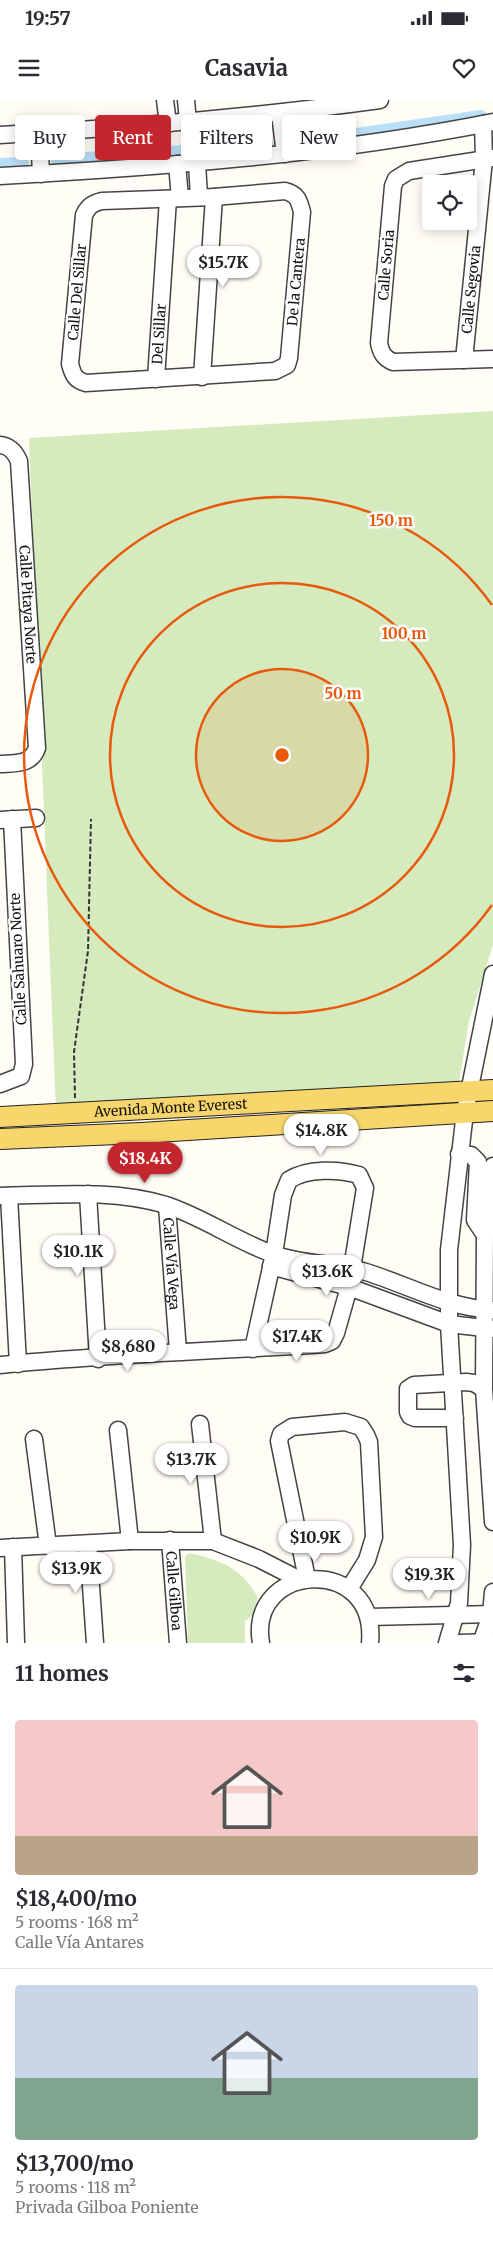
<!DOCTYPE html>
<meta charset="utf-8">
<style>
body{margin:0;font-family:Merriweather,serif;background:#f7f7f7;color:#2b2b33;height:100vh;display:flex;flex-direction:column;font-size:19px;white-space:nowrap}
*{box-sizing:border-box;margin:0}
p{font-size:16px;color:#7c7c81}
.icon{flex:none;width:28px;height:28px;fill:none;stroke:currentColor;stroke-width:2;stroke-linecap:round;stroke-linejoin:round}
.map{position:relative;height:1543px;overflow:hidden}
.panel{display:flex;flex-direction:column;background:#fff;flex:1}
.panel>*{flex:none}
.top-card{position:absolute;left:15px;top:15px;width:464px;height:45px;display:flex;gap:10px}
.tools{position:absolute;left:422px;top:75px;display:grid;gap:10px}
.tools a{display:grid;place-items:center;width:55px;height:55px;border-radius:5px;background:#fff;box-shadow:0 2px 12px #0003;font-size:25px}
.price{position:absolute;translate:-50% -42px;padding:0 11px;border-radius:18px;background:#fff;color:#222;font-size:16px;line-height:32px;filter:drop-shadow(0 1px 2px #0008)}
.price::after{content:'';position:absolute;left:50%;top:30px;width:15px;height:11px;margin-left:-8px;background:inherit;clip-path:polygon(0 0,100% 0,50% 100%)}
.price.on{background:#c4262e;color:#fff}
ul{padding:0;list-style:none}
li{display:grid;align-content:center;gap:10px;height:265px;padding:0 15px}
li+li{border-top:1px solid #e1e1e2}
li span{display:grid;place-items:center;height:155px;border-radius:5px;color:#555}
li>.icon{margin-inline-start:auto}
span .icon{width:90px;height:90px;fill:#fffc;stroke-width:1}
li b{font-size:21px}
h2{display:flex;justify-content:space-between;align-items:center;height:60px;padding:0 15px;font-size:21px}
.pill{padding:0 18px;border-radius:5px;background:#fff;box-shadow:0 2px 12px #0003;font-size:18px;line-height:45px}
.pill.on{background:#c4262e;color:#fff}
.status{display:flex;justify-content:space-between;align-items:center;height:35px;padding:0 25px;background:#fff;direction:ltr}
.status svg{height:14px;fill:currentColor}
header{display:flex;justify-content:space-between;align-items:center;height:65px;padding:0 15px;background:#fff;font-size:22px;font-weight:700}
.map>svg:first-child{display:block}
.green{fill:#d5ebbd}
.lines{fill:none;stroke-linecap:round;stroke-linejoin:round}
.canal{stroke:#b9e0f7;stroke-width:12}
.minor-casing{stroke:#444;stroke-width:19}
.major-casing{stroke:#222;stroke-width:22}
.path{stroke:#333;stroke-width:2;stroke-dasharray:5 2.5;stroke-linecap:butt}
.minor{stroke:#fff;stroke-width:16}
.major{stroke:#f9d66b;stroke-width:20}
.ring{fill:none;stroke:#e8590c;stroke-width:2.5}
.labels{text-anchor:middle;stroke-width:5;stroke-linejoin:round;paint-order:stroke}
.street-label{font-size:14px;fill:#111;stroke:#fff}
.centre{fill:#e8590c;stroke:#fff;stroke-width:2.5}
.ring-label{font-size:15px;text-anchor:middle;font-weight:bold;fill:#e8590c;stroke:#fff;stroke-width:5;stroke-linejoin:round;paint-order:stroke}
</style>
<div class="status"><b>19:57</b><svg viewBox="0 0 49 12"><path d="M0 12V9h3v3zM5 12V6h3v6zM10 12V3h3v9zM15 12V0h3v12zM26 1h20v11H26zM47 4h2v5h-2z"/></svg></div>
<header><svg class="icon" aria-label="menu" viewBox="0 0 24 24"><path d="M4 6h16M4 12h16M4 18h16"/></svg>Casavia<svg class="icon" aria-label="heart" viewBox="0 0 24 24"><path d="M12 20l-8-8c-3-5 5-10 8-4 3-6 11-1 8 4z"/></svg></header>
<div class="map">
<svg width="493" height="1543" viewBox="0 0 493 1543">
<rect width="100%" height="100%" fill="#fffdf5"/>
<path class="green" d="M493,311V845L469,921L458,988L56,1012L29,338Z
M189,1453C221,1460 242,1468 258,1498L253,1515L245,1521V1543H188L185,1457Z"/>
<g class="lines">
<path class="canal" d="M301,42L481,16
M57,60L268,45
M0,64L23,63"/>
<g class="minor-casing">
<g id="minor">
<path d="M165,0L168,24"/>
<path d="M186,0L188,22"/>
<path d="M280,14L285,54"/>
<path d="M39,33L41,74"/>
<path d="M0,35C127,28 254,17 380,0"/>
<path d="M493,58L409,71L396,79L393,86L379,243C381,253 384,258 393,262L493,259"/>
<path d="M197,63L199,97"/>
<path d="M177,64L180,98"/>
<path d="M0,76C165,67 331,54 493,22"/>
<path d="M285,91C297,94 299,100 302,112L289,258L287,265L275,271L86,283C75,280 73,275 70,264L84,115C88,106 93,103 102,101L214,97Z"/>
<path id="s1" d="M464,260L484,59L483,24"/>
<path d="M202,277L214,97"/>
<path id="s2" d="M156,279L168,99"/>
<path id="s3" d="M0,345C10,346 15,352 19,361L37,648C31,665 16,663 0,664"/>
<path d="M0,720L36,718"/>
<path d="M0,984L21,976L24,964L12,719"/>
<path d="M459,1054L471,1055L478,1062L475,1120L485,1135"/>
<path d="M493,1066L485,1135L484,1289L493,1422"/>
<path d="M88,1094L98,1259"/>
<path d="M0,1096C56,1095 112,1089 166,1105C203,1117 236,1141 273,1154C303,1165 336,1163 366,1172C408,1185 448,1208 493,1210"/>
<path d="M9,1096L18,1264"/>
<path id="s4" d="M167,1106L178,1251"/>
<path d="M271,1166L349,1187L449,1224L493,1229"/>
<path d="M0,1265C108,1254 217,1251 325,1244L332,1241L336,1233L349,1187L365,1088L359,1075C339,1069 307,1068 289,1080L283,1095L274,1154L253,1249"/>
<path d="M455,1318H415L410,1316L408,1312V1289L414,1285L466,1282L474,1283L484,1289"/>
<path d="M200,1324L213,1441"/>
<path d="M118,1330L130,1441"/>
<path d="M34,1339L48,1446"/>
<path id="s5" d="M170,1440L178,1543"/>
<path d="M88,1444L95,1543"/>
<path d="M13,1447L16,1543"/>
<path d="M0,1448L130,1441H213L259,1459L300,1480"/>
<path d="M307,1479L279,1341L281,1334L292,1327L345,1322L361,1327L366,1335L369,1342L374,1437L367,1460L349,1489"/>
<path d="M369,1517L493,1514"/>
<path d="M261,1543C247,1462 378,1454 370,1543"/>
<path d="M447,1543L459,1503L462,1445L449,1224V1150L465,1012L493,874"/>
<path d="M459,1543L492,1542"/>
<path d="M481,1543L491,1515L493,1492"/>
</g>
</g>
<g class="major-casing">
<g id="major">
<path id="s6" d="M0,1017L493,990"/>
<path d="M0,1039L141,1033L493,1011"/>
</g>
</g>
<path class="path" d="M75,998L74,952L88,851L91,719"/>
<use href="#minor" class="minor"/>
<use href="#major" class="major"/>
</g>
<circle cx="282" cy="655" r="86" fill="#e8590c" fill-opacity=".12"/>
<g class="ring">
<circle cx="282" cy="655" r="86"/>
<circle cx="282" cy="655" r="172"/>
<path d="M492 805A258 258 0 1 1 492 505"/>
</g>
<g class="labels">
<g class="street-label">
<text transform="translate(386 165) rotate(-85)" y="5">Calle Soria</text>
<text transform="translate(296 182) rotate(-85)" y="5">De la Cantera</text>
<text dy="5" stroke="none"><textPath href="#s1" startOffset="71">Calle Segovia</textPath></text>
<text transform="translate(77 192) rotate(-85)" y="5">Calle Del Sillar</text>
<text dy="5" stroke="none"><textPath href="#s2" startOffset="45">Del Sillar</textPath></text>
<text dy="5" stroke="none"><textPath href="#s3" startOffset="170">Calle Pitaya Norte</textPath></text>
<text transform="translate(18 859) rotate(-93)" y="5">Calle Sahuaro Norte</text>
<text dy="5" stroke="none"><textPath href="#s6" startOffset="171">Avenida Monte Everest</textPath></text>
<text dy="5" stroke="none"><textPath href="#s4" startOffset="58">Calle Vía Vega</textPath></text>
<text dy="5" stroke="none"><textPath href="#s5" startOffset="51">Calle Gilboa</textPath></text>
</g>
</g>
<circle cx="282" cy="655" r="8" class="centre"/>
<g class="ring-label">
<text x="391" y="426">150 m</text>
<text x="404" y="539">100 m</text>
<text x="343" y="599">50 m</text>
</g>
</svg>
<div class="tools">
<a><svg class="icon" aria-label="locate" viewBox="0 0 24 24"><circle cx="12" cy="12" r="6"/><path d="M12 2v4M12 18v4M2 12h4M18 12h4"/></svg></a>
</div>
<b class="price" style="left:223px;top:188px">$15.7K</b>
<b class="price" style="left:321px;top:1056px">$14.8K</b>
<b class="price on" style="left:145px;top:1084px">$18.4K</b>
<b class="price" style="left:78px;top:1177px">$10.1K</b>
<b class="price" style="left:327px;top:1197px">$13.6K</b>
<b class="price" style="left:297px;top:1262px">$17.4K</b>
<b class="price" style="left:128px;top:1272px">$8,680</b>
<b class="price" style="left:191px;top:1385px">$13.7K</b>
<b class="price" style="left:315px;top:1463px">$10.9K</b>
<b class="price" style="left:76px;top:1494px">$13.9K</b>
<b class="price" style="left:429px;top:1500px">$19.3K</b>
<div class="top-card">
<a class="pill">Buy</a>
<a class="pill on">Rent</a>
<a class="pill">Filters</a>
<a class="pill">New</a>
</div>
</div>
<section class="panel">
<h2>11 homes<svg class="icon" aria-label="filters" viewBox="0 0 24 24"><path d="M4 7h16M4 17h16"/><circle cx="9" cy="7" r="2"/><circle cx="15" cy="17" r="2"/></svg></h2>
<ul>
<li><span style="background:linear-gradient(#f6c9c9 75%,#b9a48a 0)"><svg class="icon" aria-label="home" viewBox="0 0 24 24"><path d="M3 11l9-7 9 7M6 9v11h12V9"/></svg></span><div><b>$18,400/mo</b><p>5 rooms · 168 m²</p><p>Calle Vía Antares</p></div></li>
<li><span style="background:linear-gradient(#c9d6e8 60%,#7fa58c 0)"><svg class="icon" aria-label="home" viewBox="0 0 24 24"><path d="M3 11l9-7 9 7M6 9v11h12V9"/></svg></span><div><b>$13,700/mo</b><p>5 rooms · 118 m²</p><p>Privada Gilboa Poniente</p></div></li>
</ul>
</section>
